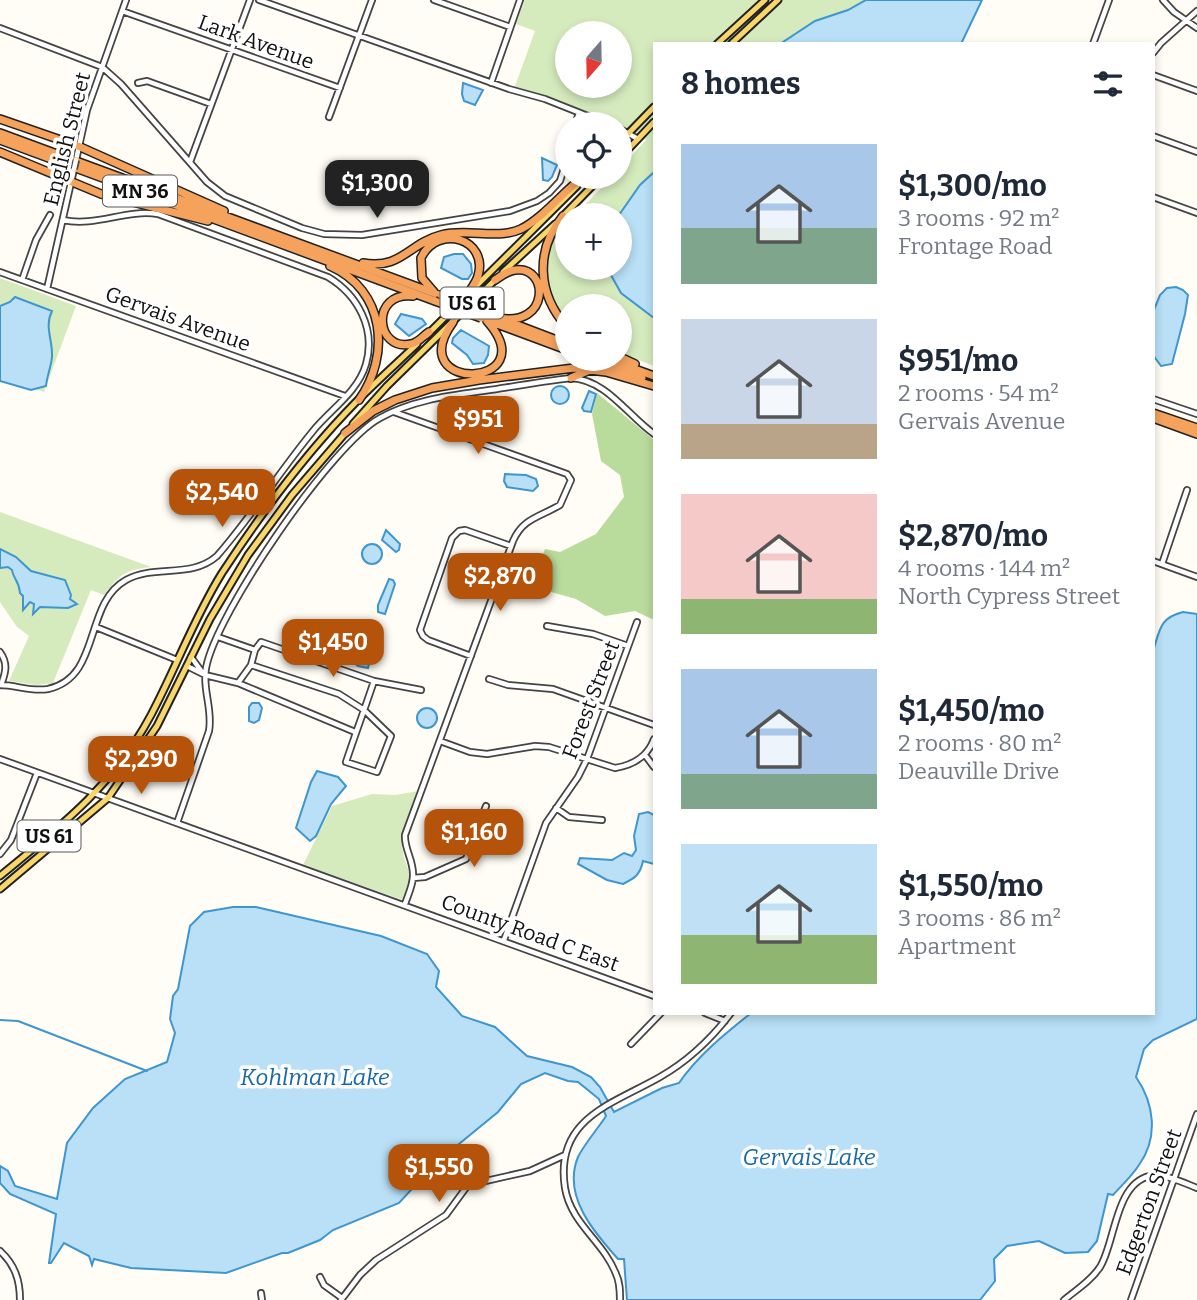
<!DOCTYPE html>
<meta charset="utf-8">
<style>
body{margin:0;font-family:Bitter,serif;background:#f2f2f3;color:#1f2937;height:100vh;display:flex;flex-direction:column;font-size:26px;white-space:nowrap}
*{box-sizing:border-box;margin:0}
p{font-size:23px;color:#747a83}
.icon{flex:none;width:38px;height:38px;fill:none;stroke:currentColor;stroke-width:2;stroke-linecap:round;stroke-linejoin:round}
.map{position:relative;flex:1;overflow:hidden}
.sheet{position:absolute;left:653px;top:42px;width:502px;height:973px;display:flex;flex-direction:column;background:#fff;border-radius:0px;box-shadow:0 4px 10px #0003}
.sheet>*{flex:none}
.needle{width:46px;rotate:200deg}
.tools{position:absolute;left:555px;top:21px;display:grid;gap:14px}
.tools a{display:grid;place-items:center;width:77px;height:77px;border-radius:50%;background:#fff;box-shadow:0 4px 10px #0003;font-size:35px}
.price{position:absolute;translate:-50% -60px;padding:0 16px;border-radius:14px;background:#b45309;color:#fff;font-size:23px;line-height:46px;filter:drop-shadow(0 2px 4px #0008)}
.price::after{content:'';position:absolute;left:50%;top:42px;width:21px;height:16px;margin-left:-10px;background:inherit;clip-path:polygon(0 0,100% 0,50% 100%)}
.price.on{background:#222;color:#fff}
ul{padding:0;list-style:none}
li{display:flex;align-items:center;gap:21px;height:175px;padding:0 28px}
li span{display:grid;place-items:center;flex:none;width:196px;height:140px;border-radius:0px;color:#555}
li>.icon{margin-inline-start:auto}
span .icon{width:84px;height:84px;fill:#fffc;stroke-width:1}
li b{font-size:30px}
h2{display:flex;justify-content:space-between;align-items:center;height:84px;padding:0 28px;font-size:30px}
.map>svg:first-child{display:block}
.green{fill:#d5ebbd;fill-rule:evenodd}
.forest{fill:#b9dc9c}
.water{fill:#b9e0f7;stroke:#3f96cf;stroke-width:2}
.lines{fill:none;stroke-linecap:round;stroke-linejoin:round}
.stream{stroke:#3f96cf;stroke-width:2}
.minor-casing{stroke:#444;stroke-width:8}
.major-casing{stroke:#222;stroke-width:9}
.highway-casing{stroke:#222;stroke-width:10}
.minor{stroke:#fff;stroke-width:4.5}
.major{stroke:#f9d66b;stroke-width:5}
.highway{stroke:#f5a25d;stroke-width:7}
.minor-bridge-casing{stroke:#444;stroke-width:8;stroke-linecap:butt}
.highway-bridge-casing{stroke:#222;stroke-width:10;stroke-linecap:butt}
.minor-bridge{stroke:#fff;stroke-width:4.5}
.highway-bridge{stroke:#f5a25d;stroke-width:7}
.labels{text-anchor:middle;stroke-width:7;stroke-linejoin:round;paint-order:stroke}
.shield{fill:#fff;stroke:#585858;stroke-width:2}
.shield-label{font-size:19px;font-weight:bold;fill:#111}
.street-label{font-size:21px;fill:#111;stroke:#fff}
.water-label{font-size:23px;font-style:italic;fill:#1768a6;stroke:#fff}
</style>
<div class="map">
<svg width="1197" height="1300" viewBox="0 0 1197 1300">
<rect width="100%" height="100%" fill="#fffdf5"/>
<path class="green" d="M520,0H866L848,10L815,21L780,44H654V172L640,185L619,215H575L612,177H620V168L646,140L620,127V124H614L514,89L535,31L516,24L524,2ZM567,33H620V86H567Z
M567,224V268H607L621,293L654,318V366L620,353V306H567V323L557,316L542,273L546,246Z
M0,278L76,306L44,392L0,377Z
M0,512L151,567C125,570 120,574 104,595L91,590L53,683L36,685L9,681L29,636L17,627L0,602Z
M419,791C413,807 400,829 402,845C404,871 418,872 403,900L303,865L332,806L372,794L395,795Z"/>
<path class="forest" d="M597,393L654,440V620L635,611L605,616L576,599L530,586L545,549L560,552L596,534L624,497L620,475L601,461L592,414Z"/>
<path class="water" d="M866,0H982L961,44H780L815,21L848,10Z
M463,83L483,90L475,105L464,101L462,94Z
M542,158L557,165L552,177L548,181L543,180Z
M654,172V318L621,293L607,268H620L619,215L640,185Z
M564,219L567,223L566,252L556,238L554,229Z
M454,254H463L471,264L472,273L468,279H462L441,268L444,257Z
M1176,287L1183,290L1188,295L1185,314L1172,364L1161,366L1153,355V312L1160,295L1167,288Z
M15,297L52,311C44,327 53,340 52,357C51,367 47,376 46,386L31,390L0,381V306L10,302Z
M401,314L422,319L426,324L409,336L395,324Z
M461,330L489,346L488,355L484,363L473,364L467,355L452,343L453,338Z
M551 395a9 9 0 1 1 18 0a9 9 0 1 1-18 0Z
M589,391L596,394L591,412L584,411L582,408Z
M505,474L526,475L536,479L538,486L533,491L507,487L504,481Z
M386,530L400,544L399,550L396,552L382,540Z
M362 554a10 10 0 1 1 20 0a10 10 0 1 1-20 0Z
M0,549L16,557L31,571L65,580L71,595L70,599L77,604L68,608L40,607L33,614L34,604L30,602L23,610V596L20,593C19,580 13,579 12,570L8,567L0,568Z
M389,579L393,580L395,584L385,614L378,612V605Z
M1183,612L1197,614V1019L1153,1040L1144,1049L1136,1077C1154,1103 1159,1137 1139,1165C1132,1176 1122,1185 1113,1195L1108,1194L1097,1241L1088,1252L1065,1253L1039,1241L1007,1246L994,1259L995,1281L980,1300H627L624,1259H618C594,1232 562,1196 578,1157C583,1146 599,1127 606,1116L599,1099L578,1082L568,1081L545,1073L521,1084L498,1112L437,1162L399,1203L333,1230L320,1240L288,1253H282L226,1273L131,1268L94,1259L92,1265L89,1256L64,1243L51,1263H49L56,1214L10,1194L0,1183V1166L8,1171L15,1186L57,1199L67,1143L93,1108L125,1079L167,1062L175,1033L170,1019L173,996L178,989L190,926L204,912L233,907H256L381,936L427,954L439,971L436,987L462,1016L495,1027L527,1056L572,1067L591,1077L600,1087L614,1112L662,1088L679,1083C697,1056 726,1033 751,1013H1153V651C1160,630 1159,618 1183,612Z
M360,644L364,645L371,655L368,668L358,666L353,662L354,650Z
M252,703H259L262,708L259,720L254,723L249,721V707Z
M417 718a10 10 0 1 1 20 0a10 10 0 1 1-20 0Z
M317,771L338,777L346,786L331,804L316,836L310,841L296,828L311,782Z
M648,812L654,815V864L643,861C640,875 635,878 623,884L607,880L578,864L580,858L612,860L624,853L632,856L636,850L634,836L639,814Z"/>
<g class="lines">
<path class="stream" d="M0,1020L18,1021L147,1071"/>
<g class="minor-casing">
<path id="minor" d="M259,0L509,89L545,99L608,124
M434,0L510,27
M1163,0L1174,12L1197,28
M122,11L340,88
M0,28L102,67L121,84L207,182L225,196L302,228L324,234L362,235L510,211L537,201L549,193L560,181L567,159
M1093,44L1109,0
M1153,53L1161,43L1197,11
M1153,75L1197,91
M138,83L147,81L211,104
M491,83L520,0
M329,117L372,0
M575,124L579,113
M620,129L638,139
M1153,136L1197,152
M76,160L87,110L126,0
M190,162L250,0
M1153,197L1197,213
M0,272L345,396
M22,280L36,240L50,215
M47,289L74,169
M1153,399L1197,414
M394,412L567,474L571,480L560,505C540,517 523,518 513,541L405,835C404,849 414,861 413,876C413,885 408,895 405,904
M1153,561L1197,577
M1162,564L1187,490
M547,626L593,634L628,646
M96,627L177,660
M218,637L255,650
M0,652C8,663 6,672 1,685
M471,656L428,640L423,636L420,630L452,538L459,531L465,530L511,546
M191,657L202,672
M251,665L339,694L364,710L391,736L377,772L346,762C355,735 365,708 374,681
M187,666L205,675L238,683L355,732
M489,679L508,685L553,689L654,725
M238,683L251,665L255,650L261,642L374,681L421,690
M0,685C16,685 31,692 48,689C102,677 83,604 126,580C155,564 191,579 217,556C252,516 280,471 313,431C330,410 358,392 366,364C376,329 358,295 328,277L158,214C126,209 96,227 63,220
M440,741L470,752L487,754L535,746L549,747L615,768C633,765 648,756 654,739
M645,755L654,767
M0,759L654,996
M556,808L569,817L602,820
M177,823L209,731C213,709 202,689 206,668C216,613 332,444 380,418C416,398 457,395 497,389C522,385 546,381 571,378C607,380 627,415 654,434
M0,854L11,840L37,773
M413,878L425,877L466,859L486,806
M504,940L546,823L578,777L587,759L637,622
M705,1013L725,1021
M631,1044L661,1013
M0,1251C15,1265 20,1280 20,1300
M320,1277L324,1285L342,1298
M261,1293L262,1300
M341,1300L360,1275L376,1260L446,1215L468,1185L530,1171L565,1155
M620,1300C620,1291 620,1282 616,1274C604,1242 571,1224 565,1188C554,1118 613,1104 660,1077C688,1061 712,1038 731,1013
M1064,1300C1076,1290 1091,1281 1100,1267C1115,1244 1115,1183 1150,1176C1164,1173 1184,1183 1197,1188
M1131,1300L1197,1114"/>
</g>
<g class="major-casing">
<path id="major" d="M717,44L765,0
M731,44L778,0
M620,142L654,107
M620,158L654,122
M562,217L601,177
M503,272L555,224
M427,335L577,186
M353,424L387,386L496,279
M0,876C60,827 114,785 151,715C176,668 194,618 222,573C260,515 307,452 356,402C376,382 397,363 417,344
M0,889L108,798L157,726L210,619L248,555L292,495L347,431"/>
</g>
<g class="highway-casing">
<path id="highway" d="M0,119L78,146L224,211
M0,133L442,296
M0,140L435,301
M0,152L101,194L208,221
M563,216C535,250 537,294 567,327
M363,263C401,270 409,243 441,235C467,228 497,240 521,229C543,218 563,192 583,177
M330,266C385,290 391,355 359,400
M495,280C501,276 507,271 515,270C549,265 551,328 498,318
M434,292L422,278L421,258C438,223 489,239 478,276C476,283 471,289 467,295
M413,296C370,291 375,352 411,344C418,343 423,336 429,332
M486,313L567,344
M489,321L567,350
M453,322C401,394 547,389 487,321
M620,357L635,364
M590,359L642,378
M607,359L654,376
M571,378L590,370
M1153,413L1197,428
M1153,418L1197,434
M345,433L373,411L395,400L432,388L479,380L574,368L606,372L654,386"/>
</g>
<use href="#minor" class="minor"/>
<use href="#major" class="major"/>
<use href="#highway" class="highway"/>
<g class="minor-bridge-casing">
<path id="minor-bridge" d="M74,169L76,160"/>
</g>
<g class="highway-bridge-casing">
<path id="highway-bridge" d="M442,296L486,313
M435,301L481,318"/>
</g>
<use href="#minor-bridge" class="minor-bridge"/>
<use href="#highway-bridge" class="highway-bridge"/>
</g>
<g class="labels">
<g class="shield">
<rect x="103" y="175.5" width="74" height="31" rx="5"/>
<rect x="440.5" y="287.5" width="63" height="31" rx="5"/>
<rect x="17.5" y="820.5" width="63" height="31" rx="5"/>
</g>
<g class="shield-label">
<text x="140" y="198">MN 36</text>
<text x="472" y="310">US 61</text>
<text x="49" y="843">US 61</text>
</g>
<g class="street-label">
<text transform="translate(256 42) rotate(20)" y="7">Lark Avenue</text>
<text transform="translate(67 139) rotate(-76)" y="7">English Street</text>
<text transform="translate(178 319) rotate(20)" y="7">Gervais Avenue</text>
<text transform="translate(591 700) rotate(-69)" y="7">Forest Street</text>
<text transform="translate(530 933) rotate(20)" y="7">County Road C East</text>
<text transform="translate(1149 1202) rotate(-70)" y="7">Edgerton Street</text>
</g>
<g class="water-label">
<text x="315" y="1085">Kohlman Lake</text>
<text x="809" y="1165">Gervais Lake</text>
</g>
</g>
</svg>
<div class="tools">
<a><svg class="needle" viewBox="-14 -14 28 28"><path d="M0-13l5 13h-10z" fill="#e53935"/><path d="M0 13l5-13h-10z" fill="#747a83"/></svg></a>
<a><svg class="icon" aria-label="locate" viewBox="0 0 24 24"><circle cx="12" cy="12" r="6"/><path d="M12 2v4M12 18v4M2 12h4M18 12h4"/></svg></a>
<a>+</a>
<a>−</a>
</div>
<b class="price on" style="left:377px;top:220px">$1,300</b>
<b class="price" style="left:478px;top:456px">$951</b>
<b class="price" style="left:222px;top:529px">$2,540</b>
<b class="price" style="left:500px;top:613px">$2,870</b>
<b class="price" style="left:333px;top:679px">$1,450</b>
<b class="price" style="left:141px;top:796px">$2,290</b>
<b class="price" style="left:474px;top:869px">$1,160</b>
<b class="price" style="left:439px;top:1204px">$1,550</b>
<section class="sheet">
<h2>8 homes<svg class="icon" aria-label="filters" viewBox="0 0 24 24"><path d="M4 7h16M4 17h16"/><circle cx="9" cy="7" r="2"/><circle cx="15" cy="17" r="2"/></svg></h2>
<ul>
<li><span style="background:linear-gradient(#a9c7e8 60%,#7fa58c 0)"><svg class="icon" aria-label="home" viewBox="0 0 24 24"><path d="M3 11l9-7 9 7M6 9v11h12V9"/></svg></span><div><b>$1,300/mo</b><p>3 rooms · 92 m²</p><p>Frontage Road</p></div></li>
<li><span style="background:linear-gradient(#c9d6e8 75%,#b9a48a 0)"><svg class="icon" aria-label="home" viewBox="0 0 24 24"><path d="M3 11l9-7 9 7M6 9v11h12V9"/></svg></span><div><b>$951/mo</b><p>2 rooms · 54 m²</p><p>Gervais Avenue</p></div></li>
<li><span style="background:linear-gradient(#f6c9c9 75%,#8fb573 0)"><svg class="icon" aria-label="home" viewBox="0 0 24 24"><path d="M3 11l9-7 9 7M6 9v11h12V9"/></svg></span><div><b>$2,870/mo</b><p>4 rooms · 144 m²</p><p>North Cypress Street</p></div></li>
<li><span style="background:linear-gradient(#a9c7e8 75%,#7fa58c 0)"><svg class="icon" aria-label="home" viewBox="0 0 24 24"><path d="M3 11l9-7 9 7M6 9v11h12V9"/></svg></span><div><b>$1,450/mo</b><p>2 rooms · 80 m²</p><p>Deauville Drive</p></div></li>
<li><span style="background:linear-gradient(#bfe0f5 65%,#8fb573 0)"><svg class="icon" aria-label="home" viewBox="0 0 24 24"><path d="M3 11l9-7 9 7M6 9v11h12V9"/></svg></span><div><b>$1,550/mo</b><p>3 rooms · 86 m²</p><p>Apartment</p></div></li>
</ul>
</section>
</div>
